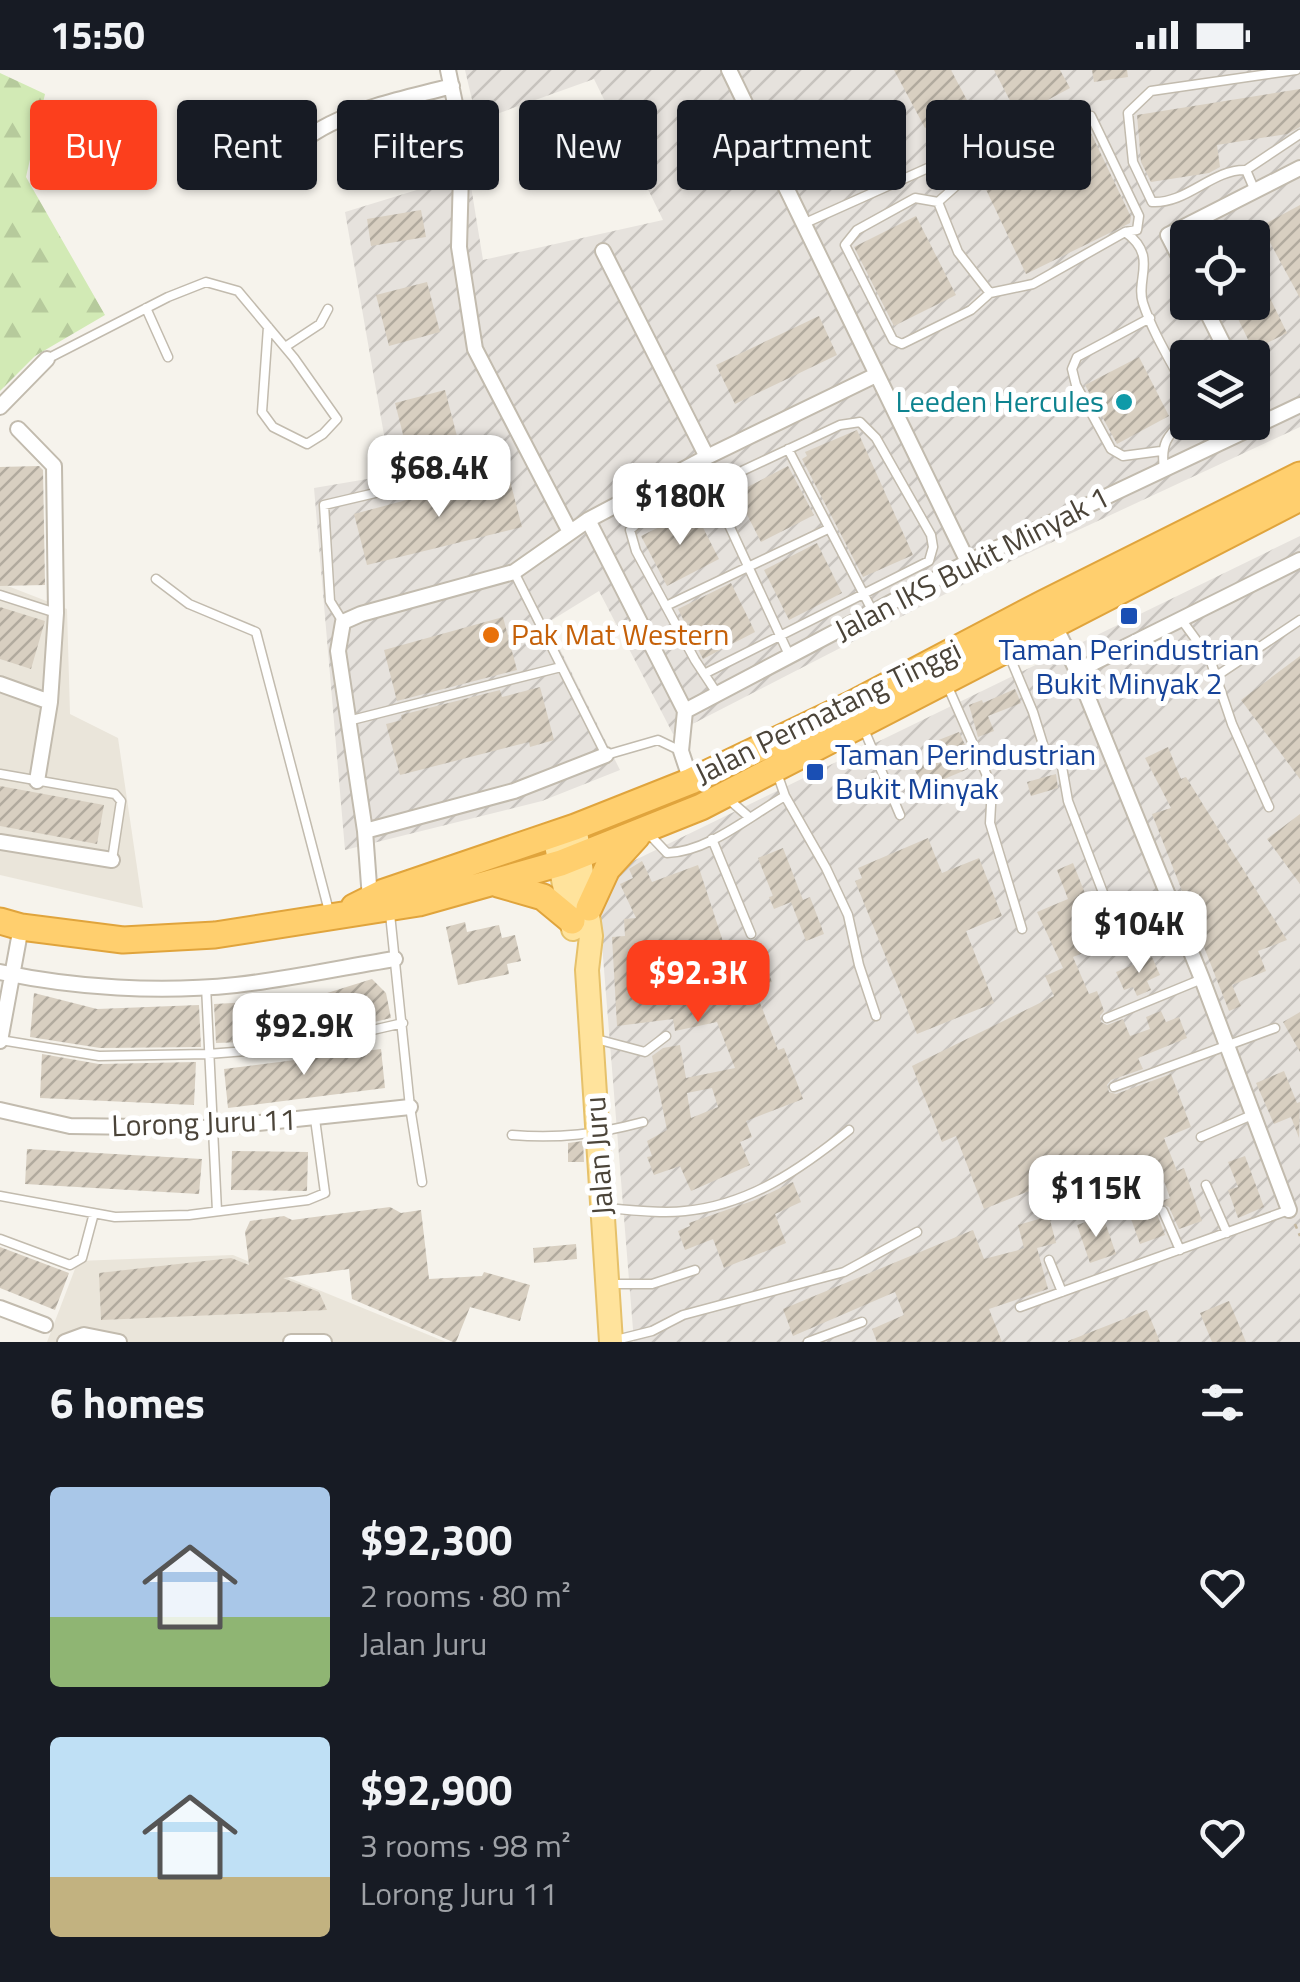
<!DOCTYPE html>
<meta charset="utf-8">
<style>
body{margin:0;font-family:"Titillium Web",sans-serif;background:#242831;color:#f1f3f6;height:100vh;display:flex;flex-direction:column;font-size:38px;white-space:nowrap}
*{box-sizing:border-box;margin:0}
p{font-size:32px;color:#9ea1a6}
.icon{flex:none;width:55px;height:55px;fill:none;stroke:currentColor;stroke-width:2;stroke-linecap:round;stroke-linejoin:round}
.map{position:relative;height:1272px;overflow:hidden}
.panel{display:flex;flex-direction:column;background:#171b24;flex:1}
.panel>*{flex:none}
.hud{position:absolute;left:30px;top:30px;width:1240px;height:90px;display:flex;gap:20px}
.fabs{position:absolute;left:1170px;top:150px;display:grid;gap:20px}
.fabs a{display:grid;place-items:center;width:100px;height:100px;border-radius:10px;background:#171b24;box-shadow:0 2px 8px #0004;font-size:50px}
.price{position:absolute;translate:-50% -85px;padding:0 22px;border-radius:20px;background:#fff;color:#222;font-size:32px;line-height:65px;filter:drop-shadow(0 2px 5px #0008)}
.price::after{content:'';position:absolute;left:50%;top:60px;width:30px;height:22px;margin-left:-15px;background:inherit;clip-path:polygon(0 0,100% 0,50% 100%)}
.price.on{background:#fc3f1d;color:#fff}
ul{padding:0;list-style:none}
li{display:flex;align-items:center;gap:30px;height:250px;padding:0 50px}
li span{display:grid;place-items:center;flex:none;width:280px;height:200px;border-radius:10px;color:#555}
li>.icon{margin-inline-start:auto}
span .icon{width:120px;height:120px;fill:#fffc;stroke-width:1}
li b{font-size:42px}
h2{display:flex;justify-content:space-between;align-items:center;height:120px;padding:0 50px;font-size:42px}
.tag{padding:0 35px;border-radius:10px;background:#171b24;box-shadow:0 2px 8px #0004;font-size:35px;line-height:90px}
.tag.on{background:#fc3f1d;color:#fff}
.status{display:flex;justify-content:space-between;align-items:center;height:70px;padding:0 50px;background:#171b24;direction:ltr}
.status svg{height:28px;fill:currentColor}
.map>svg:first-child{display:block}
.residential{fill:#eae5da}
.industrial{fill:url(#industrial-furrows);fill-rule:evenodd}
.forest{fill:url(#forest-firs)}
.building{fill:url(#building-hatch);fill-rule:evenodd}
.lines{fill:none;stroke-linecap:round;stroke-linejoin:round}
.lane-casing{stroke:#c2bbae;stroke-width:11}
.street-casing{stroke:#c2bbae;stroke-width:18}
.primary-casing{stroke:#e6c16a;stroke-width:26}
.highway-casing{stroke:#e0a43c;stroke-width:29}
.path{stroke:#c4b79f;stroke-width:2.5;stroke-dasharray:5 5;stroke-linecap:butt}
.lane{stroke:#fff;stroke-width:8}
.street{stroke:#fff;stroke-width:14}
.primary{stroke:#ffe39c;stroke-width:22}
.highway{stroke:#ffcf6e;stroke-width:25}
.culture-dot{fill:#0f9aa8;stroke:#fff;stroke-width:4}
.transit-dot{fill:#1a4fb4;stroke:#fff;stroke-width:4}
.food-dot{fill:#e8710a;stroke:#fff;stroke-width:4}
.labels{text-anchor:middle;stroke-width:10;stroke-linejoin:round;paint-order:stroke}
.culture-label{font-size:30px;fill:#0d838f;stroke:#fff;text-anchor:end}
.street-label{font-size:30px;fill:#4b4439;stroke:#fff}
.food-label{font-size:30px;fill:#c56008;stroke:#fff;text-anchor:start}
.transit-label{font-size:30px;fill:#164399;stroke:#fff}
</style>
<div class="status"><b>15:50</b><svg viewBox="0 0 49 12"><path d="M0 12V9h3v3zM5 12V6h3v6zM10 12V3h3v9zM15 12V0h3v12zM26 1h20v11H26zM47 4h2v5h-2z"/></svg></div>
<div class="map">
<svg width="1300" height="1272" viewBox="0 0 1300 1272">
<defs>
<pattern id="industrial-furrows" width="10" height="10" patternUnits="userSpaceOnUse" patternTransform="scale(2.5)"><rect width="10" height="10" fill="#e6e2dd"/><path d="M-1 1l2-2M0 10L10 0M9 11l2-2" fill="none" stroke="#c7c3be"/></pattern>
<pattern id="forest-firs" width="22" height="20" patternUnits="userSpaceOnUse" patternTransform="scale(2.5)"><rect width="22" height="20" fill="#d2eab5"/><path d="M5 1l3.5 6h-7zM16 11l3.5 6h-7z" fill="#b6ca9c"/></pattern>
<pattern id="building-hatch" width="6" height="6" patternUnits="userSpaceOnUse" patternTransform="scale(2.5)"><rect width="6" height="6" fill="#d8cfc1"/><path d="M-1 1l2-2M0 6l6-6M5 7l2-2" fill="none" stroke="#b1aa9e"/></pattern>
</defs>
<rect width="100%" height="100%" fill="#f6f3ec"/>
<path class="residential" d="M0,513L67,539L70,644L118,668L143,838L0,805Z
M233,1185L446,1272H47L78,1191Z"/>
<path class="industrial" d="M465,0H1300V357L988,502L673,664L599,521L547,553L620,700L542,731L345,780L314,418L391,405L345,142L469,104L483,190L663,150L594,9L477,51ZM1188,168H1252V232H1188ZM1188,288H1252V352H1188Z
M1300,466V1272H634L599,837L627,794Z"/>
<path class="forest" d="M0,3L45,24L26,107L105,245L35,286L0,321Z"/>
<path class="building" d="M894,0H951L969,34L925,58Z
M994,0H1060L1070,18L1018,46Z
M1092,0H1127L1128,7L1094,12Z
M1300,19V57L1287,64L1217,75L1220,97L1209,103L1151,112L1141,92L1137,45Z
M1089,59L1131,147L1130,153L1026,204L982,111Z
M1300,135V228L1261,156Z
M421,140L426,167L371,176L367,149Z
M916,146L956,225L894,256L854,177Z
M1252,191L1287,263L1253,280L1230,232H1252Z
M427,212L440,262L389,276L376,225Z
M819,246L837,285L735,334L716,295Z
M1139,287L1169,346L1117,374L1085,315Z
M445,320L458,370L408,384L395,333Z
M857,360L913,485L863,507L802,389L807,386L805,382Z
M39,396L43,400L45,515L0,516V397Z
M788,396L814,445L761,472L736,423Z
M508,403L522,457L367,495L354,444Z
M694,440L719,489L667,516L641,466Z
M817,473L842,523L789,550L764,500Z
M731,513L755,562L703,589L678,539Z
M0,537L45,551L31,599L0,589Z
M503,547L517,600L397,631L384,580Z
M1300,586V709L1241,630Z
M540,617L554,670L530,677L529,672L400,705L386,654L402,650L401,645L500,620L502,627Z
M1015,619L1021,633L988,646L994,661L978,667L969,635L982,630L983,633Z
M959,662L975,696L923,718L914,698L943,686L936,671Z
M1168,677L1181,709L1186,707L1287,870L1258,881L1266,901L1232,915L1241,936L1229,941L1152,744L1171,738L1145,688Z
M1056,704L1058,718L1031,726L1027,712Z
M0,716L104,735L97,774L0,756Z
M1300,744V814L1267,769Z
M928,768L942,803L979,788L1002,846L966,861L994,933L917,964L855,811L862,808L858,798Z
M783,778L803,830L810,827L824,864L806,871L791,832L774,839L769,827L773,826L758,788Z
M642,791L652,812L698,795L730,893L762,883L772,912L754,917L778,980L784,978L803,1029L746,1051L752,1067L740,1072L750,1095L691,1121L680,1096L654,1105L647,1087L652,1086L647,1071L667,1060L652,986L663,978L680,975L686,1008L735,998L717,952L675,961L673,949L617,956L612,867L625,866L624,849L636,848L620,814L633,808L629,799ZM712,1018L718,1037L691,1048L687,1023Z
M1073,793L1105,874L1073,887L1089,924L1097,921L1104,941L1100,946L1101,952L1107,955L1123,949L1130,966L1150,959L1146,947L1161,941L1166,952L1179,947L1187,968L1138,988L1143,999L1111,1010L1107,1015L1109,1022L1116,1024L1171,1004L1191,1057L1164,1068L1177,1101L1184,1098L1202,1151L1179,1159L1169,1137L1161,1134L1156,1141L1165,1165L1140,1174L1129,1143L1170,1128L1157,1091L1105,1112L1098,1094L984,1139L956,1066L942,1072L912,996L1054,926L1045,906L1063,898L1037,842L1068,829L1057,800Z
M465,852L467,862L499,855L502,868L515,865L521,891L507,894L509,904L458,915L446,857Z
M1152,887L1160,905L1147,911L1151,920L1137,926L1133,917L1124,920L1116,902Z
M372,909L386,923L391,948L298,970L216,973L214,934L308,929Z
M34,923L97,939L199,935L201,977L100,978L30,967Z
M1300,942V982L1283,952Z
M381,979L385,1018L228,1038L224,999Z
M42,984L99,994L196,992L194,1035L40,1028Z
M1284,1001L1297,1033L1300,1032L1299,1068L1291,1047L1274,1054L1256,1013Z
M583,1071L584,1092H568V1073Z
M27,1079L202,1089L199,1124L25,1114Z
M232,1081L308,1082L307,1121L231,1120Z
M1245,1086L1264,1137L1238,1148L1228,1120L1238,1117L1228,1092Z
M793,1112L801,1132L775,1144L786,1173L724,1198L713,1169L685,1180L678,1161L690,1156L689,1153L755,1130Z
M390,1137L401,1143L421,1140L429,1209L482,1206L484,1202L530,1215L520,1251L470,1237L456,1272H453L352,1229L349,1199L283,1208L319,1222L327,1240L101,1250L99,1203L231,1188L249,1195L245,1162L250,1151L284,1146L292,1150Z
M1049,1146L1056,1173L1037,1178L1048,1219L989,1239L1002,1272H877L872,1259L904,1245L895,1222L793,1266L783,1239L973,1160L984,1189L1019,1180L1024,1178L1018,1155Z
M1103,1146L1116,1184L1090,1193L1077,1155Z
M576,1174L577,1189L534,1193L533,1178Z
M0,1177L69,1203L55,1240L0,1218Z
M1229,1231L1246,1272H1212L1200,1243Z
M1147,1240L1160,1272H1068V1271Z"/>
<g class="lines">
<g class="lane-casing">
<path id="lane" d="M414,83L439,89L463,88
M1246,100L1300,64
M1255,121L1246,100C1212,99 1187,134 1152,132L1133,92L1128,43L1151,21L1296,0
M938,132L965,108L1091,46L1139,146L1137,160L1125,162C1159,186 1135,209 1143,233C1153,264 1173,295 1188,324
M938,132L915,128L857,160L845,175L893,270L902,274L971,240L990,223L1033,214L1125,162
M938,132L958,182L990,223
M803,154L997,67
M146,238L168,287
M1150,248L1077,287L1072,299L1076,315L1111,379L1123,386L1161,381
M285,277L320,254L328,239
M47,289L168,227L206,212L238,221L294,288L337,349L323,364L307,374L273,357L262,342L268,257
M788,379L873,542
M1164,399C1160,371 1169,365 1188,345
M711,416L790,587
M514,502L606,685L658,670L681,681
M156,509L189,534L256,562L329,841
M0,525L56,543
M666,536L828,459
M1181,549L1210,589L1232,654L1269,737
M343,552L330,531L324,435L499,394
M1009,585L1033,642L1046,684L1061,691L1068,731L1115,854
M704,604L929,491L933,477L931,465L876,368L860,352L840,355L646,446L630,460L636,481L695,590L718,625
M1215,607L1300,550
M948,617L992,717L990,753L1022,859
M348,651L561,597
M863,657L900,745
M777,703L785,726L826,798L848,845L859,895L876,946
M0,704L115,724L121,731L112,790
M727,728L749,747
M648,763L667,783C708,782 750,746 785,726
M712,769L751,864
M390,844L410,1037L422,1112
M206,916L217,1141
M1107,948L1202,909
M596,969L645,982L666,966
M0,970L99,986L208,984L299,977L403,953
M1114,1017L1275,958
M512,1065C559,1069 598,1064 643,1052
M1201,1067L1252,1045
M1206,1115L1227,1163
M0,1126L115,1147L189,1145L308,1130L325,1123L315,1049
M607,1138C632,1140 660,1144 685,1141C749,1135 801,1099 849,1060
M1163,1141L1180,1180
M0,1169L70,1195L82,1188L94,1143
M1049,1190L1062,1222
M612,1214H652L695,1200
M1020,1237L1289,1140
M616,1270L652,1261L683,1245L844,1202L917,1162
M808,1272L862,1252"/>
</g>
<g class="street-casing">
<path id="street" d="M448,0L462,67L459,177L475,279L570,462
M729,0L968,492
M265,100C286,83 306,66 330,54C368,35 411,27 452,16
M603,181L707,387
M1188,204L1168,165L1300,98
M1202,232L1230,288
M1252,333L1262,352
M0,337L47,289
M18,359L54,396L56,543L50,632L37,711
M588,450L685,641L681,681L691,711
M1053,552L1077,601L1202,909L1289,1140
M1077,601L1300,490
M0,614L50,632
M685,641L968,492L1300,335
M365,761L514,721L606,685
M0,772L112,790
M370,829L365,761L338,581L343,552L361,544L514,502L588,450L707,387L876,305
M0,902C76,918 159,923 236,915C290,909 343,897 395,889
M0,971L21,857
M0,1040L70,1056L212,1058L410,1037
M0,1238L45,1255
M65,1272L84,1265L119,1272
M291,1272H324"/>
</g>
<g class="primary-casing">
<path id="primary" d="M554,765L573,859
M577,768L591,866L587,900L611,1272"/>
</g>
<g class="highway-casing">
<path id="highway" d="M498,814L543,827L572,851
M354,837L384,822L575,757L691,711L852,634L1044,533L1300,405
M589,838L607,799L637,766
M0,851L21,857L123,870L215,865L419,833L561,793L701,737L1300,428"/>
</g>
<path class="path" d="M1295,1154L1300,1166"/>
<use href="#lane" class="lane"/>
<use href="#street" class="street"/>
<use href="#primary" class="primary"/>
<use href="#highway" class="highway"/>
</g>
<circle class="culture-dot" cx="1124" cy="332" r="10"/>
<g class="transit-dot">
<rect x="1119" y="536" width="20" height="20" rx="5"/>
<rect x="805" y="692" width="20" height="20" rx="5"/>
</g>
<circle class="food-dot" cx="491" cy="565" r="10"/>
<g class="labels">
<g class="culture-label">
<text x="1104" y="342">Leeden Hercules</text>
</g>
<g class="street-label">
<text transform="translate(972 494) rotate(-27)" y="10">Jalan IKS Bukit Minyak 1</text>
<text transform="translate(828 642) rotate(-26)" y="10">Jalan Permatang Tinggi</text>
<text transform="translate(204 1053) rotate(-2)" y="10">Lorong Juru 11</text>
<text transform="translate(599 1086) rotate(-94)" y="10">Jalan Juru</text>
</g>
<g class="food-label">
<text x="511" y="575">Pak Mat Western</text>
</g>
<g class="transit-label">
<text x="1129" y="590">Taman Perindustrian<tspan x="1129" dy="34">Bukit Minyak 2</tspan></text>
<text x="835" y="695" text-anchor="start">Taman Perindustrian<tspan x="835" dy="34">Bukit Minyak</tspan></text>
</g>
</g>
</svg>
<div class="fabs">
<a><svg class="icon" aria-label="locate" viewBox="0 0 24 24"><circle cx="12" cy="12" r="6"/><path d="M12 2v4M12 18v4M2 12h4M18 12h4"/></svg></a>
<a><svg class="icon" aria-label="layers" viewBox="0 0 24 24"><path d="M12 4l9 5-9 5-9-5zM3 14l9 5 9-5"/></svg></a>
</div>
<b class="price" style="left:439px;top:450px">$68.4K</b>
<b class="price" style="left:680px;top:478px">$180K</b>
<b class="price" style="left:1139px;top:906px">$104K</b>
<b class="price on" style="left:698px;top:955px">$92.3K</b>
<b class="price" style="left:304px;top:1008px">$92.9K</b>
<b class="price" style="left:1096px;top:1170px">$115K</b>
<div class="hud">
<a class="tag on">Buy</a>
<a class="tag">Rent</a>
<a class="tag">Filters</a>
<a class="tag">New</a>
<a class="tag">Apartment</a>
<a class="tag">House</a>
</div>
</div>
<section class="panel">
<h2>6 homes<svg class="icon" aria-label="filters" viewBox="0 0 24 24"><path d="M4 7h16M4 17h16"/><circle cx="9" cy="7" r="2"/><circle cx="15" cy="17" r="2"/></svg></h2>
<ul>
<li><span style="background:linear-gradient(#a9c7e8 65%,#8fb573 0)"><svg class="icon" aria-label="home" viewBox="0 0 24 24"><path d="M3 11l9-7 9 7M6 9v11h12V9"/></svg></span><div><b>$92,300</b><p>2 rooms · 80 m²</p><p>Jalan Juru</p></div><svg class="icon" aria-label="heart" viewBox="0 0 24 24"><path d="M12 20l-8-8c-3-5 5-10 8-4 3-6 11-1 8 4z"/></svg></li>
<li><span style="background:linear-gradient(#bfe0f5 70%,#c2b280 0)"><svg class="icon" aria-label="home" viewBox="0 0 24 24"><path d="M3 11l9-7 9 7M6 9v11h12V9"/></svg></span><div><b>$92,900</b><p>3 rooms · 98 m²</p><p>Lorong Juru 11</p></div><svg class="icon" aria-label="heart" viewBox="0 0 24 24"><path d="M12 20l-8-8c-3-5 5-10 8-4 3-6 11-1 8 4z"/></svg></li>
</ul>
</section>
